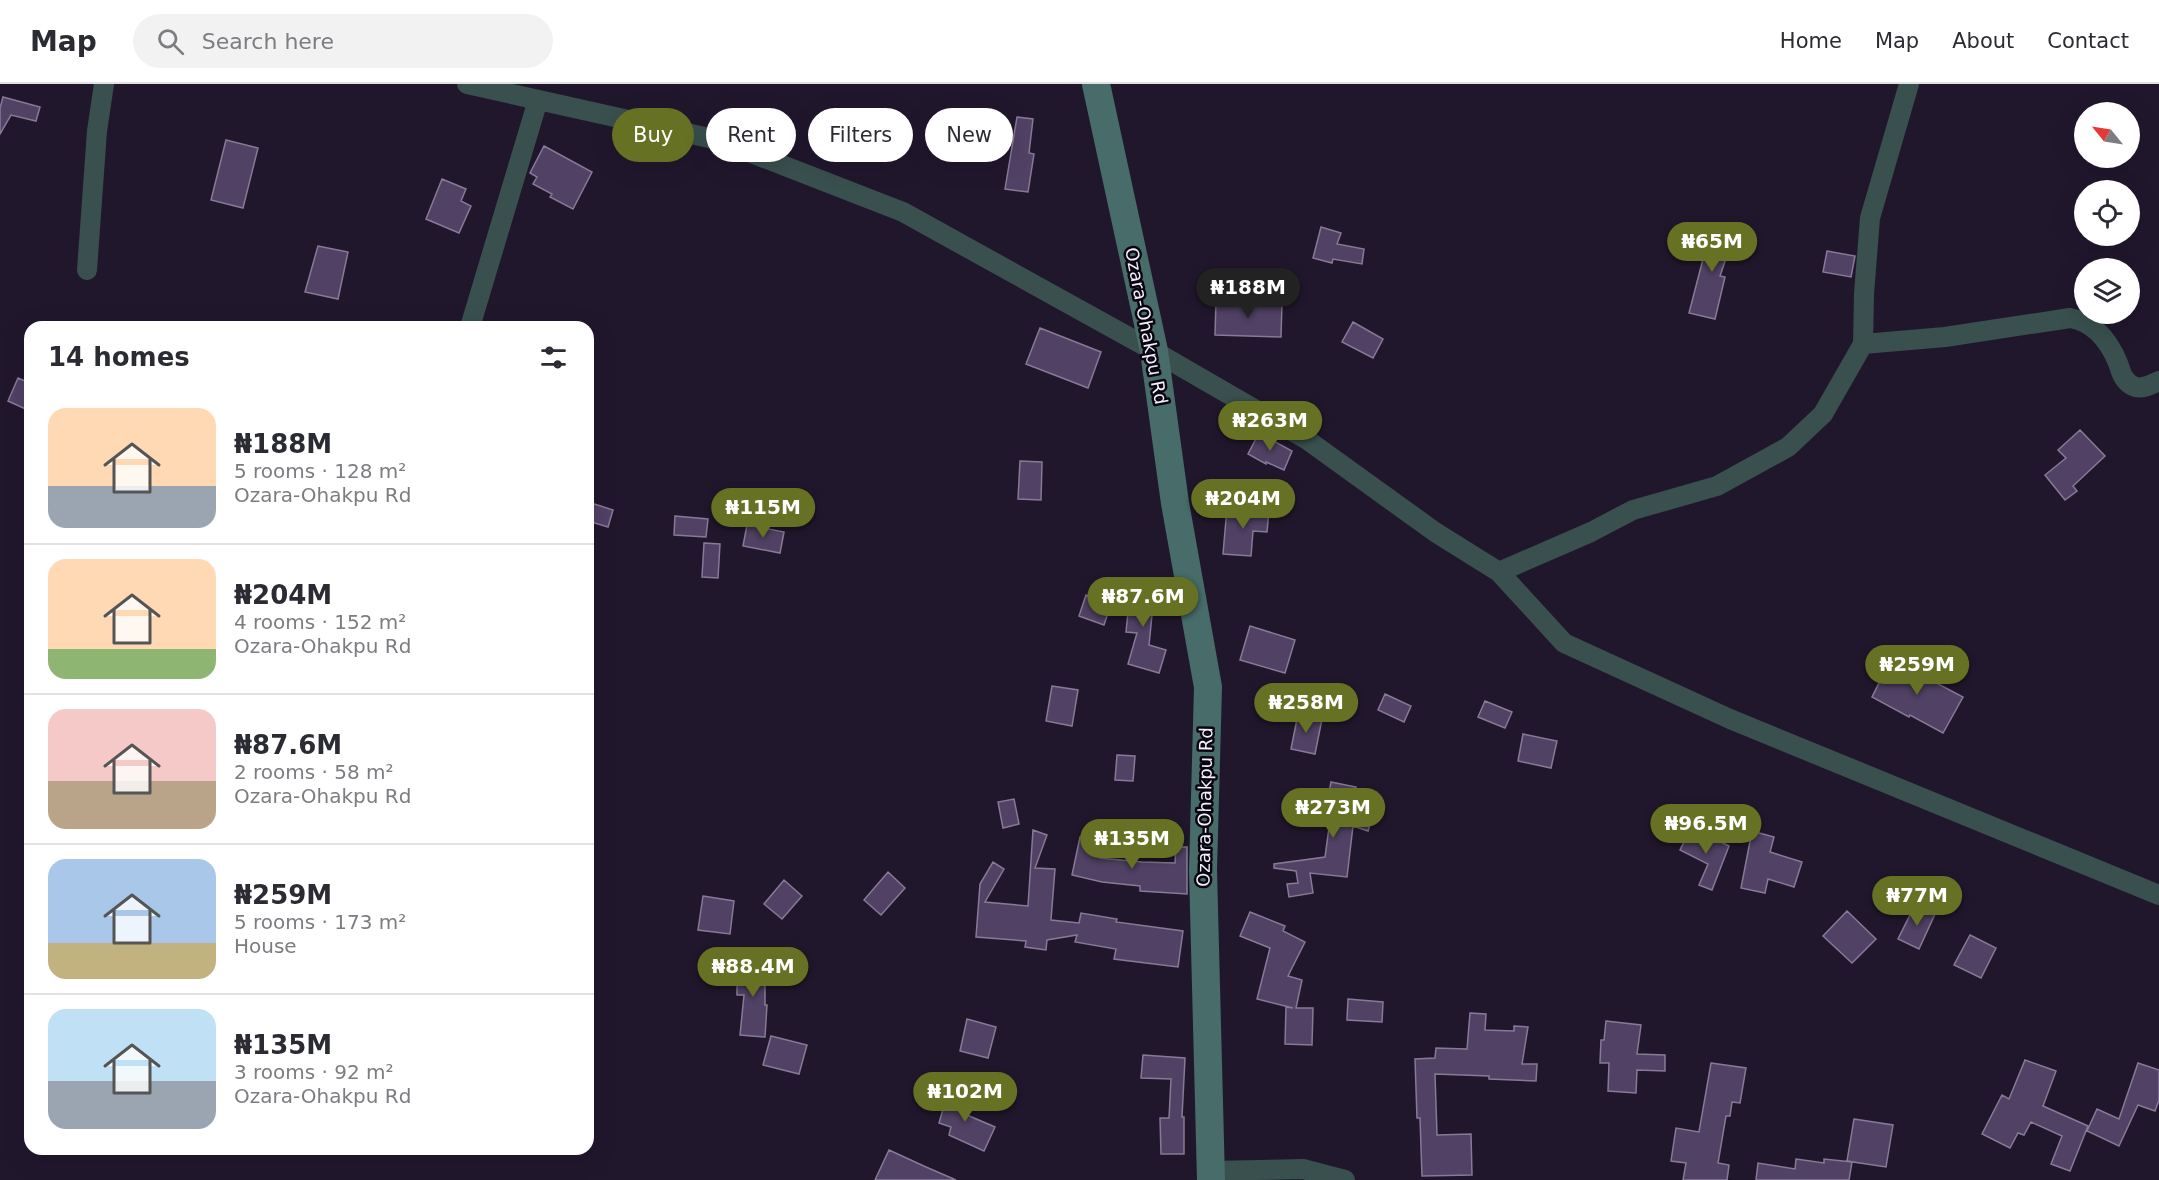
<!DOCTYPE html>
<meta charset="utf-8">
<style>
body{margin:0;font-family:"DejaVu Sans",sans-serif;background:#f2f2f3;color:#2b2b33;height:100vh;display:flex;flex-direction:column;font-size:22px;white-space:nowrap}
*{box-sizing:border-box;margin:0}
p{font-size:20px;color:#7c7c81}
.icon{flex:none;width:33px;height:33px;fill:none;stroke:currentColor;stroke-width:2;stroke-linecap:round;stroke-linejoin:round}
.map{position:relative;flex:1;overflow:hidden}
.panel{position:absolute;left:24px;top:237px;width:570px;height:834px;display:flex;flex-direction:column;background:#fff;border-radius:18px;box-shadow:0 6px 24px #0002}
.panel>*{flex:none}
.guide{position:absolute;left:612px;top:24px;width:570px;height:54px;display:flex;gap:12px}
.needle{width:39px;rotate:300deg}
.controls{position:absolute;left:2074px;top:18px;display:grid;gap:12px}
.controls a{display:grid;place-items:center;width:66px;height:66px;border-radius:50%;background:#fff;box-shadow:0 6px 24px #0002;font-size:30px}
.price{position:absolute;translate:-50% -51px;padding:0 14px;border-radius:21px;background:#667123;color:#fff;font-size:20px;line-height:39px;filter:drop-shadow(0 2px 3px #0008)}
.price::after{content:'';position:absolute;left:50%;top:36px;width:18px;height:14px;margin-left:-9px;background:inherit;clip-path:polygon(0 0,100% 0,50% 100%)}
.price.selected{background:#222;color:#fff}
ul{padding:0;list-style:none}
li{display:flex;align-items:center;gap:18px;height:150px;padding:0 24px}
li+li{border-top:2px solid #e1e1e2}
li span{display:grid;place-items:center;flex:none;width:168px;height:120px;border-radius:18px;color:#555}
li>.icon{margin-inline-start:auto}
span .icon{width:72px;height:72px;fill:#fffc;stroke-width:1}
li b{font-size:26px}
h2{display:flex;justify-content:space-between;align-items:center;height:72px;padding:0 24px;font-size:26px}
.pill{padding:0 21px;border-radius:27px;background:#fff;box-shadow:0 6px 24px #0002;font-size:21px;line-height:54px}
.pill.selected{background:#667123;color:#fff}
header{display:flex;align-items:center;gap:36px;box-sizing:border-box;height:84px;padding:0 30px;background:#fff;border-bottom:2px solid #e1e1e2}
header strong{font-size:28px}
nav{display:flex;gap:33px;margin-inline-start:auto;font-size:21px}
.search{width:420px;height:54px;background:#f2f2f3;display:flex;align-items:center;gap:15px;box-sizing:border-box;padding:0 21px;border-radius:33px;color:#7c7c81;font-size:22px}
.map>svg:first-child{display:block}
.building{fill:#514165;stroke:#867a96;stroke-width:1.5}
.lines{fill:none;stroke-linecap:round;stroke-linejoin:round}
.street{stroke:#39504e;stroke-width:20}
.secondary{stroke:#476c6a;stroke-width:28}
.labels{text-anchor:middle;stroke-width:5;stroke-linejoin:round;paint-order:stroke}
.street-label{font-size:18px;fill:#f4eefe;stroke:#09050e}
</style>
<header>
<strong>Map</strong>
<div class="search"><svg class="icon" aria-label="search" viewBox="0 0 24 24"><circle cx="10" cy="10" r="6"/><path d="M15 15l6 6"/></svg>Search here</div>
<nav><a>Home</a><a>Map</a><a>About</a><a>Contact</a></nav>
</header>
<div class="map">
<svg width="2159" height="1096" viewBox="0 0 2159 1096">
<rect width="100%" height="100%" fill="#21172d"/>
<path class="building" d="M3,13L40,23L36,37L11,31L0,50V24Z
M1017,33L1033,35L1029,69L1034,70L1028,108L1005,105Z
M226,56L258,64L243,124L211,116Z
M544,62L592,88L573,125L550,113L552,110L533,100L537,93L530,89Z
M442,95L466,105L461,117L471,122L459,149L426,135Z
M1715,139L1736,145L1720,192L1725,193L1715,235L1689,229L1703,175Z
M1321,143L1341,149L1337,160L1364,165L1362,180L1333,175L1332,179L1313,174Z
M318,162L348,168L338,215L305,208Z
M1827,167L1855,172L1851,193L1823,188Z
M1216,217L1282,219L1281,253L1215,251Z
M1353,238L1383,255L1373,274L1342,258Z
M1040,244L1101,268L1088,304L1026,280Z
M18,294L30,299V327L8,317Z
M2080,346L2105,372L2073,402L2077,407L2065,416L2045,391L2066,374L2058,366Z
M1259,349L1292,367L1284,386L1266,378V380L1248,370Z
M1020,377L1042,378L1041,416L1018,415Z
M588,418L613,426L608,443L588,437Z
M1227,424L1269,427L1267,448L1253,447L1251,472L1223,470Z
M675,432L708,435L706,453L674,451Z
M747,441L784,448L780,469L743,462Z
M704,459L720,460L718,494L702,493Z
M1131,498L1155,501L1149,561L1166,566L1159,589L1128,580L1137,549L1126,548Z
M1086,511L1111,520L1104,541L1079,532Z
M1250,542L1295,556L1285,589L1240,576Z
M1891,575L1963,613L1943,649L1910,631L1909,633L1872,613Z
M1052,602L1078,606L1072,642L1046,637Z
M1385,610L1411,622L1404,638L1378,626Z
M1485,617L1512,628L1505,644L1478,633Z
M1298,630L1322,635L1315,670L1291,665Z
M1523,650L1557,657L1551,684L1518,677Z
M1117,671L1135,672L1133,697L1115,696Z
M1331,698L1356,703L1353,717L1375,723L1368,747L1353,742L1347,793L1310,789L1313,809L1289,813L1287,800L1298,799L1296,787L1274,784V780L1325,773L1330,736L1324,735Z
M1014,715L1019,740L1003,744L998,718Z
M1691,744L1729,762L1712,806L1699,801L1708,780L1680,766Z
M1033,746L1047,751L1035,784L1055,785L1051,836L1079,839L1081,829L1117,835L1116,838L1183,847L1178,883L1114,875L1116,865L1075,858L1077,851L1047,856L1046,866L1025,863L1026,857L976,853L980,800L993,778L1004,785L985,818L1028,822Z
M1752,747L1774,753L1770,768L1802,778L1794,803L1768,795L1765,809L1741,804Z
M1080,753L1104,757L1100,774L1142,778L1175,779L1176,763H1187V810L1140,807V802L1102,798L1072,791Z
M888,788L905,804L881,831L864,816Z
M784,796L802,812L782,835L764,820Z
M703,812L734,817L730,850L698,846Z
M1915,821L1935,830L1919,865L1898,855Z
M1847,827L1876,855L1852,879L1823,852Z
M1250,828L1285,842L1283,847L1305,858L1288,892L1302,896L1296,924H1313L1312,961L1285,960L1286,923L1293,924L1257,915L1270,864L1240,852Z
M1970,851L1996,864L1981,894L1954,881Z
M737,878H765V921H767L765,953L740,951L744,911H737Z
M1348,915L1383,918L1382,938L1347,936Z
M1470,929L1486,930L1485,946L1514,947V942L1528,943L1522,980H1537L1536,997L1489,995V992L1435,990L1437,1051L1471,1050L1472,1091L1422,1092L1420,1034H1417L1415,975L1435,974L1436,964L1467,965Z
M967,935L996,943L988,974L960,967Z
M1606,937L1641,941L1637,970L1665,971V987L1637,986L1636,1009L1608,1007L1609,979H1600L1601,956H1604Z
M771,952L807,961L799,990L763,981Z
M1143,971L1185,974L1182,1033H1184V1070H1161L1160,1034H1169L1171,995L1141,994Z
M2025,976L2056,987L2043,1022L2088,1042L2070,1087L2051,1080L2062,1052L2031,1038L2024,1051L2018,1049L2010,1064L1982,1050L2002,1011L2009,1015Z
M1711,979L1746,984L1740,1019L1732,1018L1730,1032H1726L1718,1079L1729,1081L1727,1096H1683L1686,1079L1671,1077L1676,1044L1699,1048Z
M2138,979L2159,986V1016L2155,1027L2138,1021L2119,1062L2087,1047L2097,1025L2119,1035Z
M948,1008L971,1016L967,1031L995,1043L984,1067L949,1051L951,1043L939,1039Z
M1854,1035L1893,1041L1886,1083L1847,1077Z
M889,1066L926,1083L956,1096H875Z
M1796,1075L1824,1079V1075L1852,1078L1849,1096H1756L1758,1079L1795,1085Z"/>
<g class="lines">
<path class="street" d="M467,0L718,56L903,128L1154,267L1306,355L1435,448L1499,488L1564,559L1730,635L2159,811
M87,186L97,47L104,0
M470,243L538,16
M1863,260L1945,253L2070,234C2094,238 2109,257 2118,279C2121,288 2123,297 2133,302C2141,306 2151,301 2159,297
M1499,488L1591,448L1633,426L1717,402L1788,363L1823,330L1863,260L1864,210L1870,134L1909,0
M1211,1087L1303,1085L1345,1096"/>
<path class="secondary" d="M1096,0L1154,267L1175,419L1208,603L1203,786L1211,1096"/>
</g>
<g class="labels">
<g class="street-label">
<text transform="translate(1146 242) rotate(79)" y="6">Ozara-Ohakpu Rd</text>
<text transform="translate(1205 723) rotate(-89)" y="6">Ozara-Ohakpu Rd</text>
</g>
</g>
</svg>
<div class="controls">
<a><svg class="needle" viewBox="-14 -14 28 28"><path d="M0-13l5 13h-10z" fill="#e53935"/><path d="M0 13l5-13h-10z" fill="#7c7c81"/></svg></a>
<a><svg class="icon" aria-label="locate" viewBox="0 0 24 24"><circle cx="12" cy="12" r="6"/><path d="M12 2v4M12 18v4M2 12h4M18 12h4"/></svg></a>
<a><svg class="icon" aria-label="layers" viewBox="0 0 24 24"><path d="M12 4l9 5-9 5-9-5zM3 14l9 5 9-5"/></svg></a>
</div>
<b class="price" style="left:1712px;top:189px">₦65M</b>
<b class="price selected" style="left:1248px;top:235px">₦188M</b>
<b class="price" style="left:1270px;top:368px">₦263M</b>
<b class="price" style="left:1243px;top:446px">₦204M</b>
<b class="price" style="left:763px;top:455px">₦115M</b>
<b class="price" style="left:1143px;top:544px">₦87.6M</b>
<b class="price" style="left:1917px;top:612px">₦259M</b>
<b class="price" style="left:1306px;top:650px">₦258M</b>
<b class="price" style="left:1333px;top:755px">₦273M</b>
<b class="price" style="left:1706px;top:771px">₦96.5M</b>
<b class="price" style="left:1132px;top:786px">₦135M</b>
<b class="price" style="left:1917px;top:843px">₦77M</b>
<b class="price" style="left:753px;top:914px">₦88.4M</b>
<b class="price" style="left:965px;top:1039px">₦102M</b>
<div class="guide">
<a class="pill selected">Buy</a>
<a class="pill">Rent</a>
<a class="pill">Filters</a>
<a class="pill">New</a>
</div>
<section class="panel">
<h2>14 homes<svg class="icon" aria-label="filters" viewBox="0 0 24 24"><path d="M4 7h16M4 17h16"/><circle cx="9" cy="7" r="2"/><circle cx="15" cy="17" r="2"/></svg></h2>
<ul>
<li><span style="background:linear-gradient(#ffd9b3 65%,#9aa5b1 0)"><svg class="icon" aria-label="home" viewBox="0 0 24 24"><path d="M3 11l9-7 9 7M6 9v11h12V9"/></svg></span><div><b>₦188M</b><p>5 rooms · 128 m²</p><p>Ozara-Ohakpu Rd</p></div></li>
<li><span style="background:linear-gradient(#ffd9b3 75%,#8fb573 0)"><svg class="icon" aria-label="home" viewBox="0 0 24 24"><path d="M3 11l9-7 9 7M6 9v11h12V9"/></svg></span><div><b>₦204M</b><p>4 rooms · 152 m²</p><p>Ozara-Ohakpu Rd</p></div></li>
<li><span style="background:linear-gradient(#f6c9c9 60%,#b9a48a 0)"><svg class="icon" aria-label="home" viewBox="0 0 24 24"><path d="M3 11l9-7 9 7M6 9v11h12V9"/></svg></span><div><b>₦87.6M</b><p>2 rooms · 58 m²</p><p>Ozara-Ohakpu Rd</p></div></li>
<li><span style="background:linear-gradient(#a9c7e8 70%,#c2b280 0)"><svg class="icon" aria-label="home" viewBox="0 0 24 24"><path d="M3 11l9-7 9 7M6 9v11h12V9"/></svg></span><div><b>₦259M</b><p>5 rooms · 173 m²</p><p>House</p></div></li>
<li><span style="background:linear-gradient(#bfe0f5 60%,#9aa5b1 0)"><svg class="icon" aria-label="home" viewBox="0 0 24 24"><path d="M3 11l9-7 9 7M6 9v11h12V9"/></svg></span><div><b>₦135M</b><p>3 rooms · 92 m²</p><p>Ozara-Ohakpu Rd</p></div></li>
</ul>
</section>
</div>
